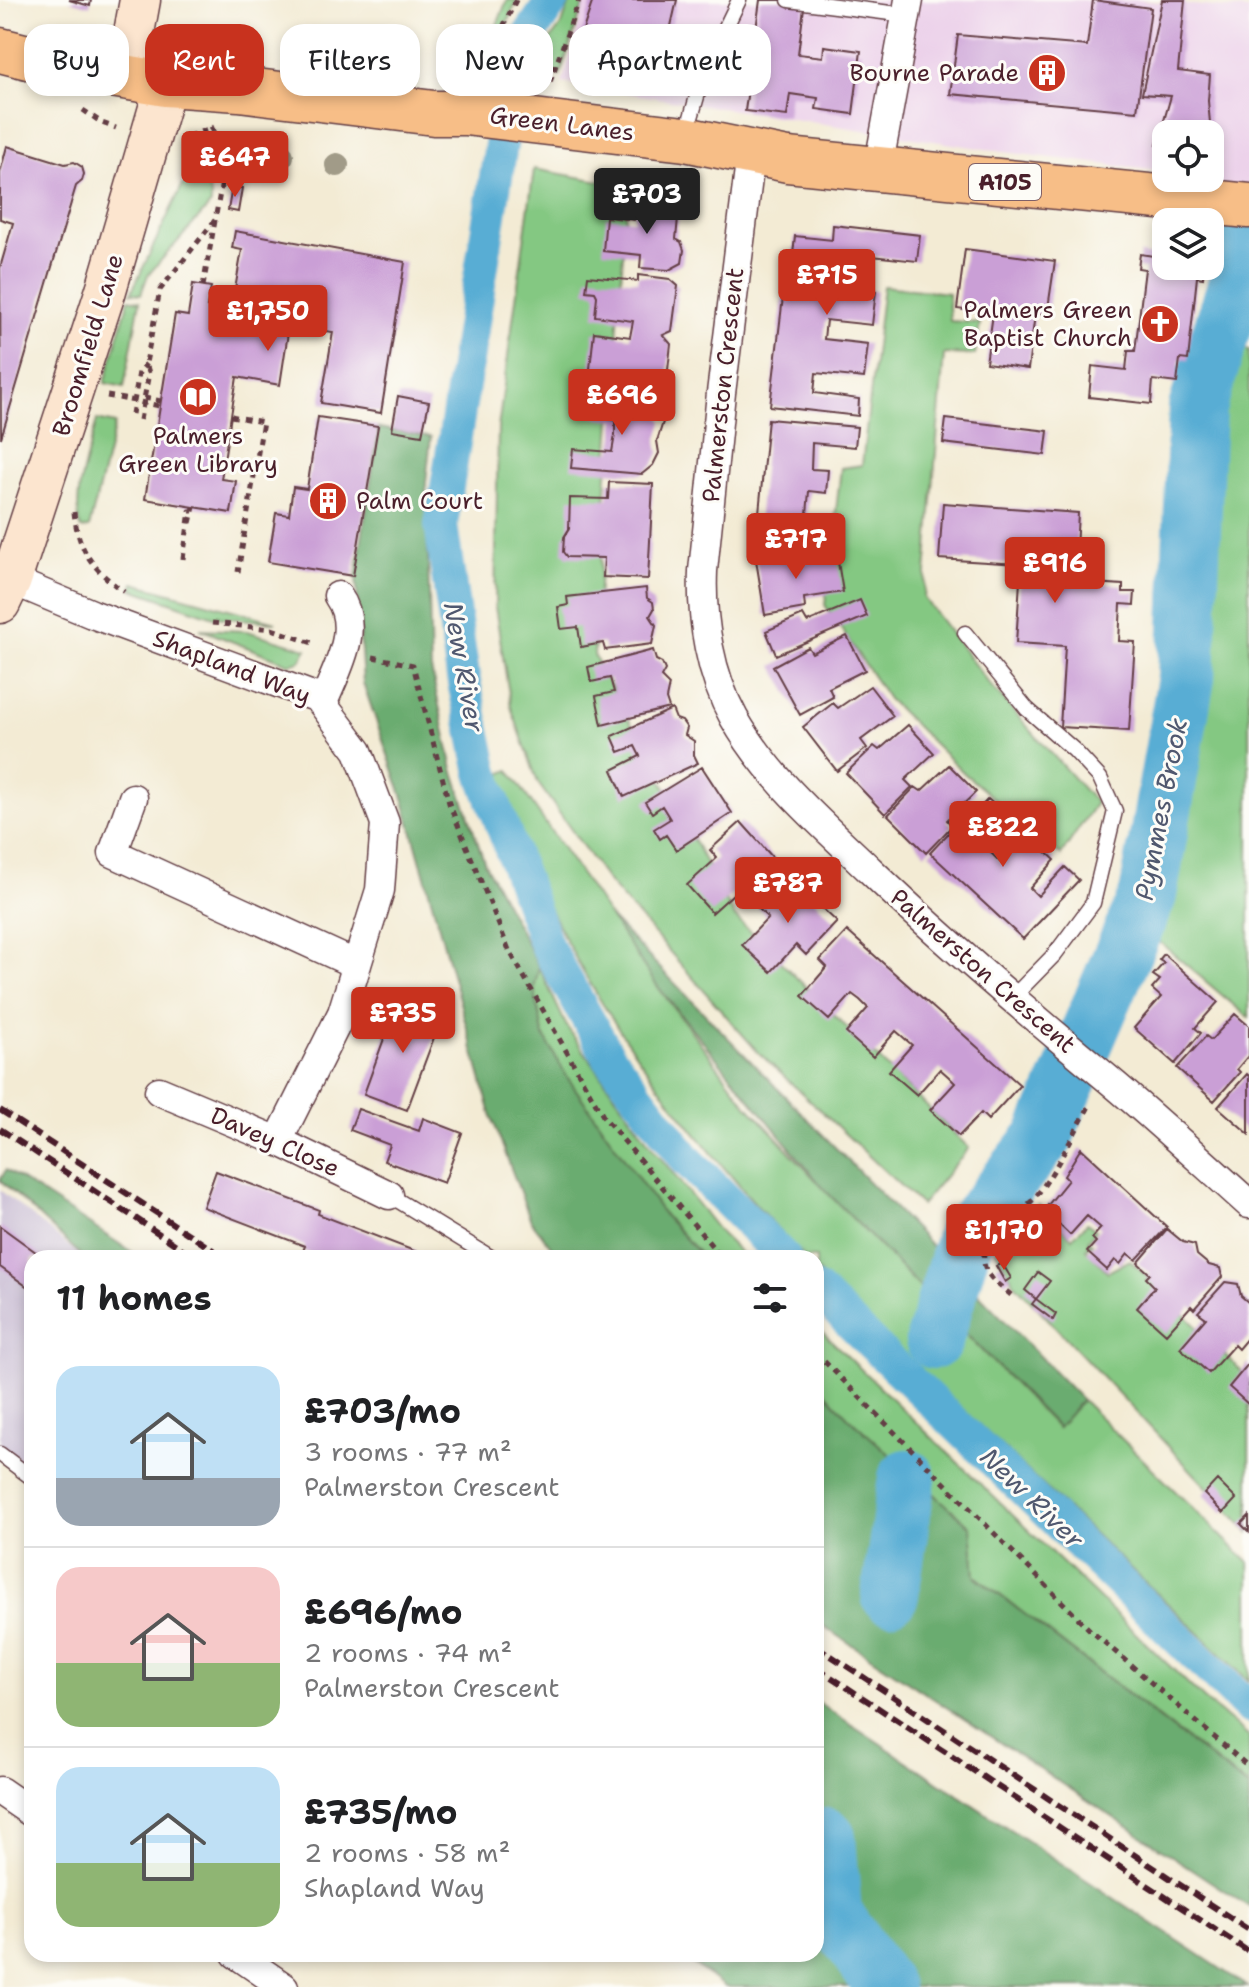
<!DOCTYPE html>
<meta charset="utf-8">
<style>
body{margin:0;font-family:"Shantell Sans",sans-serif;background:#f6f6f6;color:#202124;height:100vh;display:flex;flex-direction:column;font-size:30px;white-space:nowrap}
*{box-sizing:border-box;margin:0}
p{font-size:26px;color:#757577}
.icon{flex:none;width:44px;height:44px;fill:none;stroke:currentColor;stroke-width:2;stroke-linecap:round;stroke-linejoin:round}
.map{position:relative;flex:1;overflow:hidden}
.drawer{position:absolute;left:24px;top:1250px;width:800px;height:712px;display:flex;flex-direction:column;background:#fff;border-radius:24px;box-shadow:0 4px 12px #0003}
.drawer>*{flex:none}
.banner{position:absolute;left:24px;top:24px;width:800px;height:72px;display:flex;gap:16px}
.buttons{position:absolute;left:1152px;top:120px;display:grid;gap:16px}
.buttons a{display:grid;place-items:center;width:72px;height:72px;border-radius:16px;background:#fff;box-shadow:0 4px 12px #0003;font-size:40px}
.price{position:absolute;translate:-50% -68px;padding:0 18px;border-radius:8px;background:#c8321e;color:#fff;font-size:26px;line-height:52px;filter:drop-shadow(0 2px 4px #0008)}
.price::after{content:'';position:absolute;left:50%;top:48px;width:24px;height:18px;margin-left:-12px;background:inherit;clip-path:polygon(0 0,100% 0,50% 100%)}
.price.selected{background:#222;color:#fff}
ul{padding:0;list-style:none}
li{display:flex;align-items:center;gap:24px;height:200px;padding:0 32px}
li+li{border-top:2px solid #e0e0e0}
li span{display:grid;place-items:center;flex:none;width:224px;height:160px;border-radius:24px;color:#555}
li>.icon{margin-inline-start:auto}
span .icon{width:96px;height:96px;fill:#fffc;stroke-width:1}
li b{font-size:34px}
h2{display:flex;justify-content:space-between;align-items:center;height:96px;padding:0 32px;font-size:34px}
.pill{padding:0 28px;border-radius:24px;background:#fff;box-shadow:0 4px 12px #0003;font-size:28px;line-height:72px}
.pill.selected{background:#c8321e;color:#fff}
.map>svg:first-child{display:block}
.built{fill:#ecd1ea}
.industrial{fill:#cbbfd5}
.green{fill:#84c882;stroke:#677456;stroke-width:2}
.forest{fill:#6bac70;stroke:#5a664e;stroke-width:2}
.lines{fill:none;stroke-linecap:round;stroke-linejoin:round}
.canal{stroke:#58add4;stroke-width:34}
.river{stroke:#58add4;stroke-width:58}
.building{fill:#ca9fd6}
.lane-casing{stroke:#633e44;stroke-width:17}
.street-casing{stroke:#633e44;stroke-width:31}
.secondary-casing{stroke:#633e44;stroke-width:43}
.primary-casing{stroke:#633e44;stroke-width:47}
.path{stroke:#633e44;stroke-width:5;stroke-dasharray:6 6;stroke-linecap:butt}
.lane{stroke:#fff;stroke-width:14}
.street{stroke:#fff;stroke-width:28}
.secondary{stroke:#fce5cf;stroke-width:40}
.primary{stroke:#f7be87;stroke-width:44}
.rail{stroke:#4a1f2b;stroke-width:6;stroke-dasharray:12 6;stroke-linecap:butt}
.path-bridge{stroke:#633e44;stroke-width:5;stroke-dasharray:6 6;stroke-linecap:butt}
.tree{fill:#a19b88}
.labels{text-anchor:middle;stroke-width:6;stroke-linejoin:round;paint-order:stroke}
.shield{fill:#fdfcf7;stroke:#806168;stroke-width:2}
.shield-label{font-size:22px;font-weight:bold;fill:#4a1f2b}
.poi-label{font-size:24px;fill:#4a1f2b;stroke:#fdfcf7;text-anchor:end}
.street-label{font-size:24px;fill:#4a1f2b;stroke:#fdfcf7}
.water-label{font-size:26px;font-style:italic;fill:#50586f;stroke:#fdfcf7}
</style>
<div class="map">
<svg width="1249" height="1987" viewBox="0 0 1249 1987">
<rect width="100%" height="100%" fill="#fdfcf7"/>
<filter id="ink" filterUnits="userSpaceOnUse"><feTurbulence type="fractalNoise" baseFrequency=".0125" numOctaves="2"/><feDisplacementMap in="SourceGraphic" scale="16" xChannelSelector="R" yChannelSelector="G"/><feConvolveMatrix kernelMatrix="1 2 1 2 8 2 1 2 1" color-interpolation-filters="sRGB"/></filter>
<filter id="wash" filterUnits="userSpaceOnUse"><feTurbulence type="fractalNoise" baseFrequency=".006" numOctaves="4" result="noise"/><feDisplacementMap in="SourceGraphic" scale="32" xChannelSelector="R" yChannelSelector="G"/><feGaussianBlur stdDeviation="1.8" result="paint"/><feColorMatrix in="noise" values="0 0 0 0 0 0 0 0 0 0 0 0 0 0 0 0 0 1.4 0 .05"/><feComposite in="paint" operator="in"/></filter>
<g filter="url(#wash)">
<rect width="100%" height="100%" fill="#f3ebd4"/>
<path class="built" d="M586,0H1137L1249,10V310L1209,178L1210,134H1166V172L1004,152L562,83Z"/>
<path class="industrial" d="M0,1190L83,1258H32V1479L0,1454Z"/>
<path class="green" d="M507,0H519L511,13L495,56L483,60Z
M571,0H585L560,76L534,62L562,24Z
M534,169L628,186L594,655L735,917L969,1148L921,1205L758,1052L609,883L538,783L511,707L495,607L498,428Z
M190,181L206,182L211,195V204L148,275L141,294L131,293L182,186Z
M883,286L948,293L950,321L980,323L975,355L944,354L924,598L990,685L1096,803L1061,855L965,774L888,699L825,605L841,468L862,465Z
M129,299L140,301L124,387L105,383Z
M1231,345L1249,350V1018L1151,935L1163,903L1199,682L1207,536L1209,403Z
M97,420L115,424L89,528L81,529C71,494 89,454 97,420Z
M134,583L276,622L214,617L132,589Z
M200,629L247,631L307,649L300,661L290,664Z
M509,770L658,987L747,1105L824,1189L1057,1428L1082,1400L1249,1563V1681L816,1270V1258H805C669,1114 557,967 496,776Z
M539,967L567,1027L649,1143L722,1235L746,1258H703L664,1215L567,1077L543,1034L534,988Z
M1039,1205L1072,1238L1087,1223L1096,1230L1088,1240L1092,1243L1086,1249L1108,1272L1130,1260L1249,1379V1532L1014,1283L996,1251Z
M816,1326L1204,1699L1249,1737V1787L974,1575L971,1527L849,1418L816,1382Z"/>
<path class="forest" d="M379,428L431,437L426,483L431,669L453,769L485,864L539,967L534,988L543,1034L567,1077L664,1215L703,1258H560L531,1221L492,1118L404,801L363,683L356,576Z
M610,917L1082,1400L1058,1428L824,1189L658,987Z
M6,1170L141,1258H84L0,1180Z
M816,1382L849,1418L971,1527L975,1576L1249,1788V1907L816,1621Z
M816,1701L1248,1987H725L680,1954H816Z"/>
<g class="lines">
<path class="canal" d="M553,0L515,56L441,525L463,677L483,773L546,945L609,1057L687,1160L784,1258
M816,1290L1249,1707"/>
<path class="river" d="M934,1340L965,1237L1044,1137L1148,895L1186,678L1197,408L1239,276L1249,235
M890,1595L907,1478
M827,1837L833,1913L884,1987"/>
</g>
<g id="blocks">
<path class="building" d="M69,0H91L90,6Z
M593,0H677L663,61L577,48Z
M760,0H805L798,54L823,57L824,46L861,51L853,114L816,109L818,98L790,94L787,116L745,111Z
M1093,0L1151,8L1137,111L950,94L958,35L1087,46Z
M1162,0H1185L1178,71L1210,75L1208,101L1211,134H1166V146L1157,145L1171,96L1142,94Z
M7,146L65,164L74,162L82,167L84,174L82,181L76,186L1,438L0,268L13,223L0,219V173Z
M232,187L242,188L238,212L228,210Z
M635,202L679,207L676,239L681,242L684,250L682,263L669,270L640,268L641,255L603,251L606,217L634,220Z
M833,225L920,235L917,261L835,252L831,286L876,291L872,325L826,320L824,339L868,344L864,378L816,373L814,393L859,399L858,416L770,406L786,272L791,273L795,236L832,240Z
M235,231L405,262L381,413L321,403L333,332L289,326L280,385L237,377L221,479L236,481L231,513L145,499L175,314L188,316L193,284L211,287L207,307L218,308L216,321L229,323L242,250L232,248Z
M965,249L1055,261L1047,315L1035,314L1028,369L986,363L993,314L957,309Z
M1140,254L1161,257V260L1166,261V266H1204L1203,278L1197,277L1188,360L1180,359L1177,383L1153,380L1151,404L1089,397L1092,366L1126,370L1128,351H1135L1145,269L1138,268Z
M638,275L670,279L678,286L672,331L663,335L671,344L666,387L654,394L625,392L624,382L589,378L594,332L630,337L633,321L595,316L597,296L595,292L586,291L588,276L638,281Z
M398,396L429,402L422,435L392,430Z
M578,397L654,405L663,422L657,441L659,453L653,465L642,474L571,468L573,449L612,452L615,435V420L576,415Z
M318,417L378,426L353,576L268,562L276,513L289,515L293,487L307,489Z
M768,419L857,427L855,447L812,443L811,469L828,470L826,493L809,491L807,514L846,517L844,540L788,534L786,547L756,544Z
M946,419L1048,431L1045,455L943,443Z
M609,482L653,484L648,579L603,577L604,558L567,557L563,552L564,537L569,529L570,498L608,499Z
M943,503L1078,513L1075,568L1052,567L1051,580L1123,585V592H1135L1134,605L1121,604L1119,641L1135,642L1129,731L1060,727L1065,646L1016,643L1020,581L1033,582L1034,565L939,559Z
M797,553L798,563L837,556L843,592L804,598L805,608L765,615L756,560Z
M646,588L647,598L653,602L654,609L650,616L656,625L652,644L605,650L603,643L581,647L578,627L561,629L558,607L568,605L567,597Z
M860,600L867,616L776,655L766,631L803,615L807,622Z
M847,636L865,670L829,688L833,697L800,715L773,666L808,647L812,653Z
M653,650L656,660L662,663L665,670L661,677L669,685L666,699L669,708L602,725L596,696L614,692L610,678L591,682L588,667Z
M870,686L893,716L861,740L867,748L837,771L803,727L833,703L838,708Z
M672,709L676,719L682,721L687,728L685,735L694,741V755L698,763L624,797L612,770L640,756L635,746L619,752L612,736Z
M908,725L934,753L905,780L912,787L885,814L846,773L874,746L879,750Z
M949,765L976,792L947,820L952,826L926,853L888,815L915,787L921,791Z
M702,767L732,813L676,850L666,835L660,839L654,829L670,819L662,806L652,813L645,802Z
M988,799L1017,825L991,853L1000,862L1026,833L1055,860L1030,888L1038,896L1065,867L1079,880L1023,939L930,853L957,824L962,827Z
M741,822L783,869L751,897L742,886L712,913L687,885L717,858L710,850Z
M788,876L837,922L806,955L796,945L771,972L742,945L768,918L758,908Z
M847,931L1020,1085L988,1120L981,1113L959,1136L930,1110L955,1083L949,1077L940,1069L917,1095L889,1071L912,1045L903,1037L896,1031L873,1057L846,1033L868,1008L860,1000L852,994L829,1020L802,996L827,967L820,960Z
M1164,954L1218,1002L1195,1028L1201,1033L1175,1064L1134,1028L1161,997L1152,989L1160,980L1153,975L1164,963L1159,960Z
M398,1000L442,1016L407,1110L364,1094Z
M1235,1014L1249,1026V1055L1237,1069L1240,1072L1214,1101L1177,1068L1206,1036L1211,1040Z
M1247,1074L1249,1076V1134L1218,1107Z
M358,1109L419,1131L423,1118L462,1133L444,1183L384,1161L390,1145L350,1130Z
M1081,1148L1167,1227L1136,1260L1128,1254L1120,1264L1115,1260L1107,1270L1087,1252L1096,1242L1092,1238L1101,1228L1087,1216L1070,1235L1044,1210L1068,1180L1064,1176Z
M216,1171L319,1210L318,1214L417,1252L414,1258H322L303,1251L305,1246L203,1207Z
M0,1226L44,1258H32V1290L0,1267Z
M1167,1229L1183,1242L1195,1245L1197,1255L1209,1265L1220,1268L1222,1277L1194,1309L1191,1306L1166,1334L1137,1308L1155,1287L1146,1278L1150,1274L1138,1263Z
M1002,1263L1011,1278L1005,1282L996,1266Z
M1038,1272L1050,1281L1036,1299L1025,1290Z
M1225,1282L1238,1284L1241,1296L1249,1303V1336L1238,1349L1234,1345L1209,1373L1180,1348L1206,1318L1198,1312Z
M1036,1299L1056,1314L1053,1320L1032,1304Z
M1249,1363V1405L1229,1387Z
M1217,1480L1236,1499L1223,1513L1204,1494Z
M1249,1516V1532L1241,1524Z"/>
</g>
</g>
<g filter="url(#ink)">
<use href="#blocks" fill-opacity="0" stroke="#633e44" stroke-width="2"/>
<g class="lines">
<g class="lane-casing">
<path id="lane" d="M789,0L906,15
M686,135L704,72L739,0
M965,633L1027,709L1074,750L1100,778L1115,811L1093,903L1055,954L1012,998
M389,1195L492,1258
M0,1454L32,1478"/>
</g>
<g class="street-casing">
<path id="street" d="M751,154L721,393L703,571C701,620 710,675 734,718C768,778 821,823 871,871C947,944 1027,1012 1108,1079C1156,1119 1202,1162 1249,1204
M878,169L909,0
M11,580L92,614L318,698L358,751L385,823L380,890L342,1013L278,1141
M323,703C336,670 362,629 338,596
M133,798L113,853L357,965
M159,1091L278,1141L389,1195
M0,1791L32,1813
M236,1954L284,1987"/>
</g>
<g class="secondary-casing">
<path id="secondary" d="M126,77L140,0
M0,603L11,580L106,290L166,84"/>
</g>
<g class="primary-casing">
<path id="primary" d="M0,50L76,69L166,84L239,89L434,113H465L685,139L788,160L1249,206"/>
</g>
<path class="path" d="M516,0L486,62L541,69L554,67
M550,82L579,0
M83,110L102,123L116,128
M189,136L214,127
M224,171L245,174
M203,286L215,221
M107,396L129,400
M144,398L161,401
M132,414L139,372L146,364
M231,416L263,422L238,572
M140,420L149,373L146,363L160,290L215,220L224,171L218,142L211,126
M74,512C78,551 93,569 124,592
M190,523L194,507
M183,559L190,511H193
M212,623L272,629L315,644
M373,657L413,665L449,803L509,950L603,1116L722,1258
M1011,1295C999,1285 981,1274 984,1255C988,1229 1022,1214 1037,1195C1058,1167 1074,1133 1091,1103
M816,1353L1090,1630L1249,1767"/>
<use href="#lane" class="lane"/>
<use href="#street" class="street"/>
<use href="#secondary" class="secondary"/>
<use href="#primary" class="primary"/>
<path class="rail" d="M0,1110L225,1258
M0,1129L196,1258
M816,1646L1249,1930
M816,1667L1249,1952"/>
<path class="path-bridge" d="M129,400L160,406"/>
</g>
<g class="tree">
<circle cx="282" cy="156" r="12"/>
<circle cx="337" cy="165" r="12"/>
</g>
</g>
<defs>
<g id="building-disc" transform="scale(2)"><circle r="9.5" fill="#c8321e" stroke="#fdfcf7"/><path d="M-4-6H4V6H1V3H-1V6H-4ZM-2.5-4.3h1.7v1.8h-1.7ZM.8-4.3h1.7v1.8H.8ZM-2.5-1h1.7V.8h-1.7ZM.8-1h1.7V.8H.8Z" fill="#fff"/></g>
<g id="church-disc" transform="scale(2)"><circle r="9.5" fill="#c8321e" stroke="#fdfcf7"/><path d="M-1.2-6h2.4v3.5h3.3v2.4h-3.3V6h-2.4V-.1h-3.3v-2.4h3.3Z" fill="#fff"/></g>
<g id="library-disc" transform="scale(2)"><circle r="9.5" fill="#c8321e" stroke="#fdfcf7"/><path d="M-6-4Q-3-5.5-.7-3.5V5Q-3 3-6 4ZM6-4Q3-5.5 .7-3.5V5Q3 3 6 4Z" fill="#fff"/></g>
</defs>
<g fill-rule="evenodd">
<use href="#building-disc" x="1047" y="73"/>
<use href="#church-disc" x="1160" y="324"/>
<use href="#library-disc" x="198" y="397"/>
<use href="#building-disc" x="328" y="501"/>
</g>
<g class="labels">
<rect class="shield" x="969" y="164" width="72" height="36" rx="6"/>
<g class="shield-label">
<text x="1005" y="190">A105</text>
</g>
<g class="poi-label">
<text x="1019" y="81">Bourne Parade</text>
<text x="1132" y="318">Palmers Green<tspan x="1132" dy="28">Baptist Church</tspan></text>
<text x="198" y="444" text-anchor="middle">Palmers<tspan x="198" dy="28">Green Library</tspan></text>
<text x="356" y="509" text-anchor="start">Palm Court</text>
</g>
<g class="street-label">
<text transform="translate(562 124) rotate(7)" y="8">Green Lanes</text>
<text transform="translate(88 345) rotate(-73)" y="8">Broomfield Lane</text>
<text transform="translate(723 385) rotate(-84)" y="8">Palmerston Crescent</text>
<text transform="translate(232 667) rotate(21)" y="8">Shapland Way</text>
<text transform="translate(983 971) rotate(41)" y="8">Palmerston Crescent</text>
<text transform="translate(275 1142) rotate(24)" y="8">Davey Close</text>
</g>
<g class="water-label">
<text transform="translate(464 667) rotate(80)" y="9">New River</text>
<text transform="translate(1161 809) rotate(-79)" y="9">Pymmes Brook</text>
<text transform="translate(1032 1498) rotate(44)" y="9">New River</text>
</g>
</g>
</svg>
<div class="buttons">
<a><svg class="icon" aria-label="locate" viewBox="0 0 24 24"><circle cx="12" cy="12" r="6"/><path d="M12 2v4M12 18v4M2 12h4M18 12h4"/></svg></a>
<a><svg class="icon" aria-label="layers" viewBox="0 0 24 24"><path d="M12 4l9 5-9 5-9-5zM3 14l9 5 9-5"/></svg></a>
</div>
<b class="price" style="left:235px;top:199px">£647</b>
<b class="price selected" style="left:647px;top:236px">£703</b>
<b class="price" style="left:827px;top:317px">£715</b>
<b class="price" style="left:268px;top:353px">£1,750</b>
<b class="price" style="left:622px;top:437px">£696</b>
<b class="price" style="left:796px;top:581px">£717</b>
<b class="price" style="left:1055px;top:605px">£916</b>
<b class="price" style="left:1003px;top:869px">£822</b>
<b class="price" style="left:788px;top:925px">£787</b>
<b class="price" style="left:403px;top:1055px">£735</b>
<b class="price" style="left:1004px;top:1272px">£1,170</b>
<div class="banner">
<a class="pill">Buy</a>
<a class="pill selected">Rent</a>
<a class="pill">Filters</a>
<a class="pill">New</a>
<a class="pill">Apartment</a>
</div>
<section class="drawer">
<h2>11 homes<svg class="icon" aria-label="filters" viewBox="0 0 24 24"><path d="M4 7h16M4 17h16"/><circle cx="9" cy="7" r="2"/><circle cx="15" cy="17" r="2"/></svg></h2>
<ul>
<li><span style="background:linear-gradient(#bfe0f5 70%,#9aa5b1 0)"><svg class="icon" aria-label="home" viewBox="0 0 24 24"><path d="M3 11l9-7 9 7M6 9v11h12V9"/></svg></span><div><b>£703/mo</b><p>3 rooms · 77 m²</p><p>Palmerston Crescent</p></div></li>
<li><span style="background:linear-gradient(#f6c9c9 60%,#8fb573 0)"><svg class="icon" aria-label="home" viewBox="0 0 24 24"><path d="M3 11l9-7 9 7M6 9v11h12V9"/></svg></span><div><b>£696/mo</b><p>2 rooms · 74 m²</p><p>Palmerston Crescent</p></div></li>
<li><span style="background:linear-gradient(#bfe0f5 60%,#8fb573 0)"><svg class="icon" aria-label="home" viewBox="0 0 24 24"><path d="M3 11l9-7 9 7M6 9v11h12V9"/></svg></span><div><b>£735/mo</b><p>2 rooms · 58 m²</p><p>Shapland Way</p></div></li>
</ul>
</section>
</div>
